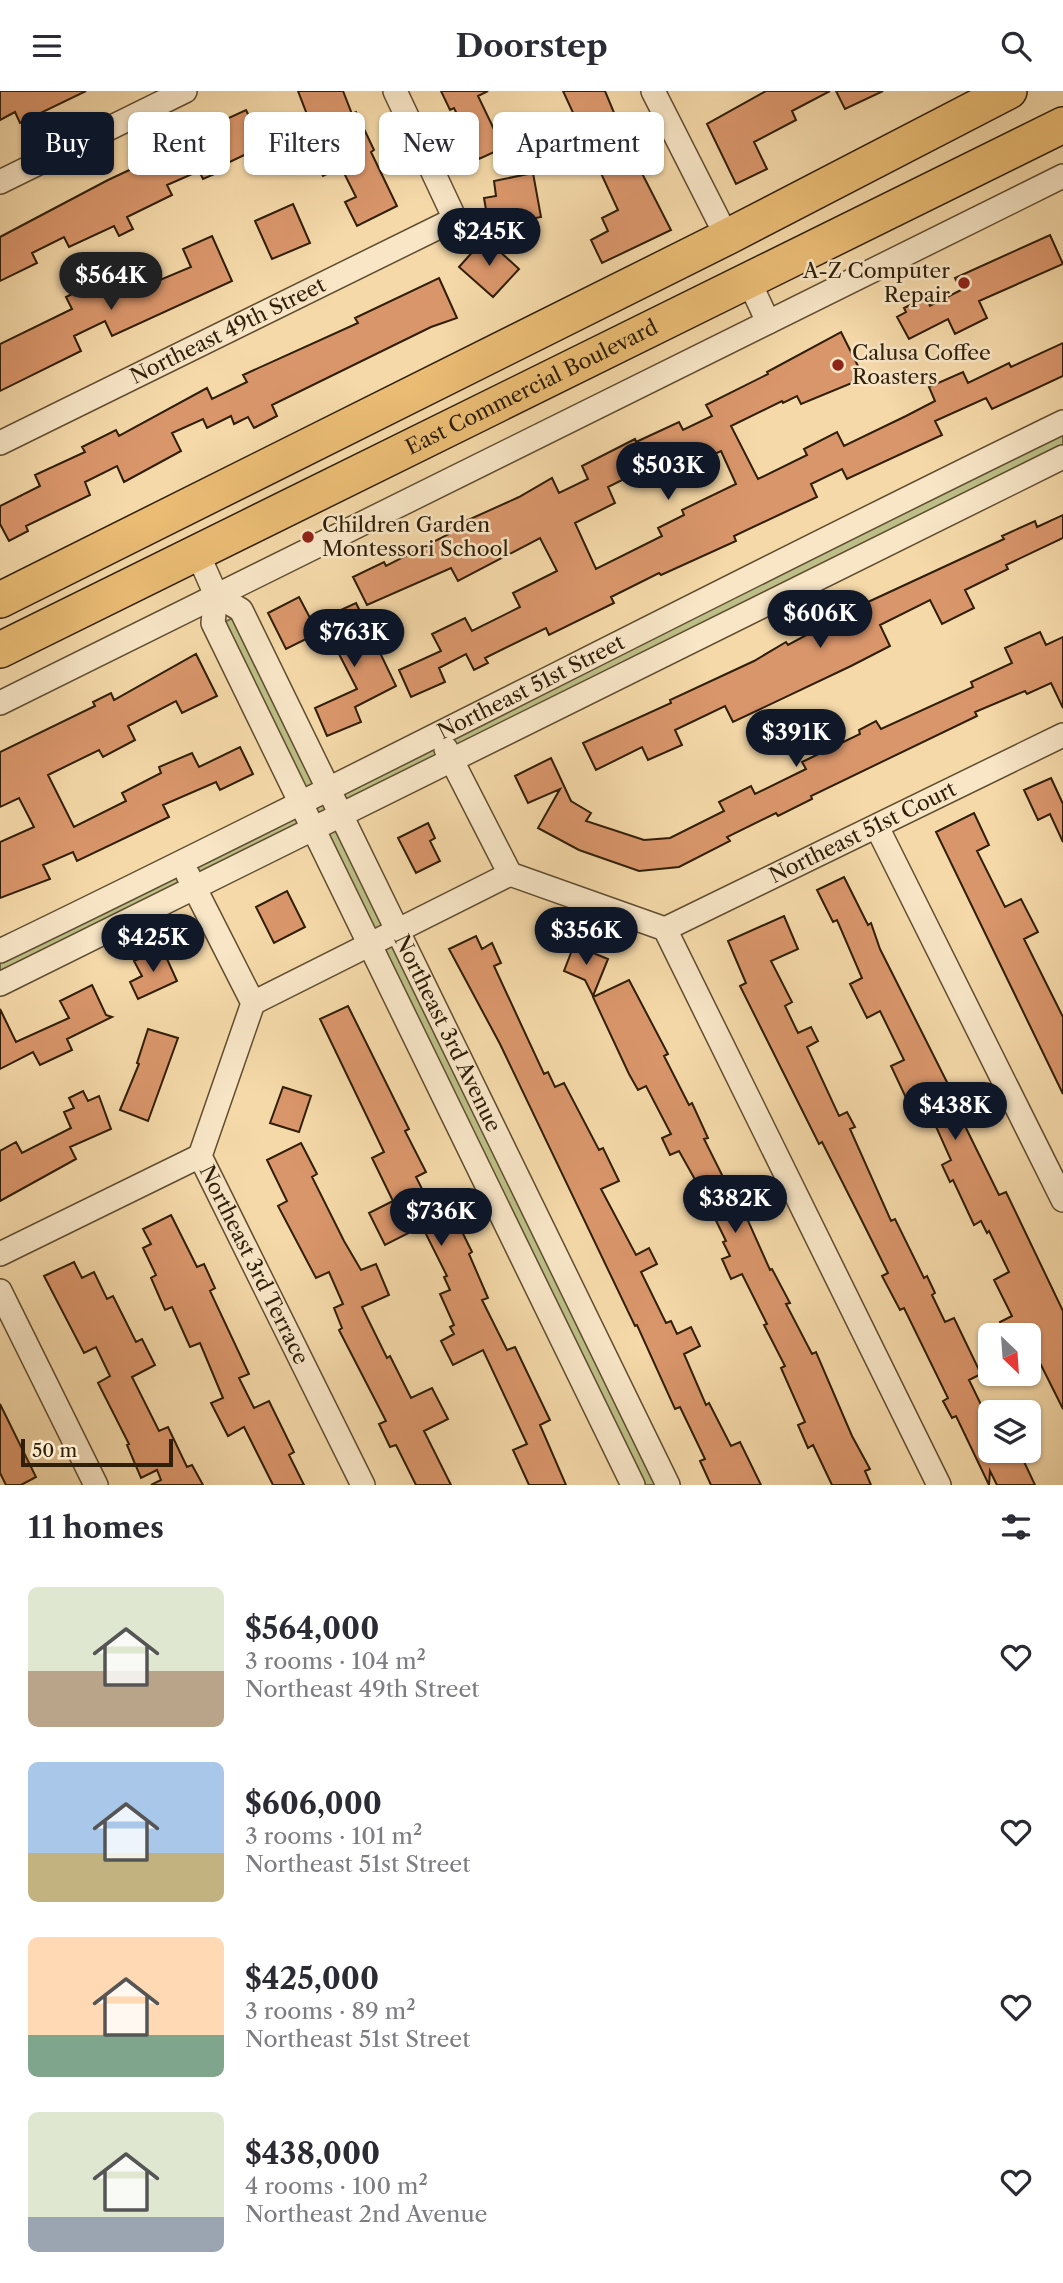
<!DOCTYPE html>
<meta charset="utf-8">
<style>
body{margin:0;font-family:"Libre Caslon Text",serif;background:#f2f2f3;color:#2b2b33;height:100vh;display:flex;flex-direction:column;font-size:26px;white-space:nowrap}
*{box-sizing:border-box;margin:0}
p{font-size:23px;color:#7c7c81}
.icon{flex:none;width:38px;height:38px;fill:none;stroke:currentColor;stroke-width:2;stroke-linecap:round;stroke-linejoin:round}
.map{position:relative;height:1394px;overflow:hidden}
.side{display:flex;flex-direction:column;background:#fff;flex:1}
.side>*{flex:none}
.top-card{position:absolute;left:21px;top:21px;width:700px;height:63px;display:flex;gap:14px}
.needle{width:46px;rotate:155deg}
.controls{position:absolute;left:978px;top:1232px;display:grid;gap:14px}
.controls a{display:grid;place-items:center;width:63px;height:63px;border-radius:10px;background:#fff;box-shadow:0 2px 5px #0004;font-size:35px}
.scale{position:absolute;left:21px;bottom:18px;width:152px;box-sizing:border-box;padding-left:7px;border:4px solid #2f1e08;border-top:0;font-size:19px;line-height:24px;white-space:nowrap;color:#2f1e08;-webkit-text-stroke:5px #f8e6c7;paint-order:stroke}
.price{position:absolute;translate:-50% -60px;padding:0 16px;border-radius:24px;background:#111827;color:#fff;font-size:23px;line-height:46px;filter:drop-shadow(0 2px 4px #0008)}
.price::after{content:'';position:absolute;left:50%;top:42px;width:21px;height:16px;margin-left:-10px;background:inherit;clip-path:polygon(0 0,100% 0,50% 100%)}
.price.current{background:#222;color:#fff}
ul{padding:0;list-style:none}
li{display:flex;align-items:center;gap:21px;height:175px;padding:0 28px}
li span{display:grid;place-items:center;flex:none;width:196px;height:140px;border-radius:10px;color:#555}
li>.icon{margin-inline-start:auto}
span .icon{width:84px;height:84px;fill:#fffc;stroke-width:1}
li b{font-size:30px}
h2{display:flex;justify-content:space-between;align-items:center;height:84px;padding:0 28px;font-size:30px}
.pill{padding:0 24px;border-radius:10px;background:#fff;box-shadow:0 2px 5px #0004;font-size:24px;line-height:63px}
.pill.current{background:#111827;color:#fff}
header{display:flex;justify-content:space-between;align-items:center;height:91px;padding:0 28px;background:#fff;font-size:32px;font-weight:800}
.map>svg:first-child{display:block}
.green{fill:#bcbf87;stroke:#766e48;stroke-width:2}
.building{fill:#da966b;stroke:#2f1e08;stroke-width:2;fill-rule:evenodd}
.lines{fill:none;stroke-linecap:round;stroke-linejoin:round}
.street-casing{stroke:#604d30;stroke-width:26}
.primary-casing{stroke:#2f1e08;stroke-width:38}
.street{stroke:#f8e6c7;stroke-width:23}
.primary{stroke:#eabc74;stroke-width:35}
.poi-dot{fill:#8f2418;stroke:#f8e6c7;stroke-width:2.5}
.labels{text-anchor:middle;stroke-width:5;stroke-linejoin:round;paint-order:stroke}
.poi-label{font-size:21px;fill:#2f1e08;stroke:#f8e6c7;text-anchor:start}
.street-label{font-size:21px;fill:#2f1e08;stroke:#f8e6c7}
</style>
<header><svg class="icon" aria-label="menu" viewBox="0 0 24 24"><path d="M4 6h16M4 12h16M4 18h16"/></svg>Doorstep<svg class="icon" aria-label="search" viewBox="0 0 24 24"><circle cx="10" cy="10" r="6"/><path d="M15 15l6 6"/></svg></header>
<div class="map">
<svg width="1063" height="1394" viewBox="0 0 1063 1394">
<rect width="100%" height="100%" fill="#f5d9a9"/>
<filter id="stains"><feTurbulence type="fractalNoise" baseFrequency=".00286" numOctaves="4"/><feColorMatrix values="0 0 0 0 .2 0 0 0 0 .09 0 0 0 0 .02 0 0 0 .5 -.17"/></filter>
<radialGradient id="worn" r=".72"><stop offset=".6" stop-color="#630" stop-opacity="0"/><stop offset="1" stop-color="#630" stop-opacity=".3"/></radialGradient>
<path class="green" d="M1063,340V359L333,724L660,1394H640L316,732L0,886V866L307,714L219,534L236,525L324,705Z"/>
<path class="building" d="M0,0H86L20,32L15,21L0,29Z
M298,0H343L352,23L356,21L374,59L371,61L397,115L357,135L345,111L356,106L341,76L323,85L313,65L326,59L308,26Z
M441,0H488L478,5L503,57L479,68L454,17L450,19Z
M563,0H605L627,53L671,139L602,172L591,149L608,140L602,127L618,119Z
M766,0H830L792,20L796,29L754,51L767,78L736,93L707,33Z
M836,0H883L845,18Z
M246,19L263,55L217,77L219,81L203,88L199,80L167,94L172,104L127,126L133,138L119,145L114,135L69,156L64,146L32,162L37,172L0,190V146L108,89L211,41L209,36Z
M533,82L541,126L489,136L484,107L496,105L494,90Z
M293,113L310,152L272,168L255,130Z
M1050,144L1063,173L979,210L987,227L955,243L948,228L909,248L897,226L906,221L904,217L926,206L930,215L961,199L955,187Z
M212,145L232,190L112,245L105,230L74,245L81,260L0,300V253L72,218L66,206L102,188L110,204L156,180L160,189L191,176L183,158Z
M485,147L519,178L493,206L459,176Z
M439,187L457,227L431,236L272,314L277,325L254,337L248,326L234,333L231,325L207,337L203,328L172,342L181,360L124,391L117,375L85,391L90,404L26,435L28,440L9,450L0,433V415L40,395L35,384L85,361L82,356L116,339L119,345L207,297L212,308L247,291L243,284L358,232L355,227Z
M841,241L864,287L801,313L797,305L783,312L782,310L731,335L758,388L807,364L804,358L837,341L844,355L906,325L935,310L929,296L963,281L968,292L1009,272L1011,276L1063,252V285L992,318L986,307L935,330L942,344L847,388L842,378L811,393L817,406L734,445L736,450L661,484L659,482L611,506L614,512L549,544L546,537L485,567L488,572L474,579L466,563L439,577L445,591L411,606L399,579L441,560L432,543L465,527L472,540L520,516L513,502L557,480L540,447L458,490L451,477L367,514L353,486L384,471L386,475L449,443L446,439L519,406L552,387L559,402L588,388L582,375L635,348L636,351L679,331L683,339L712,325L706,314L768,283L767,281ZM721,360L736,393L682,419L684,424L658,437L662,445L596,478L575,432L615,412L608,396L656,372L657,374L674,367L677,374L704,362L706,367Z
M1063,424V447L1006,474L1008,478L965,499L974,517L942,533L930,509L880,534L890,555L851,575L733,631L725,615L675,639L682,654L648,669L642,656L596,679L583,652L671,612L670,609L754,570L786,551L788,554L868,511L1004,448L1002,445L1035,430L1037,436Z
M299,506L318,542L286,558L268,522Z
M356,512L396,595L355,616L361,631L327,645L315,617L357,598L321,528Z
M1040,541L1046,554L1063,546V617L1051,592L1027,603L1025,600L975,621L977,625L811,705L812,708L778,725L776,722L727,746L730,750L679,776L639,780L579,759L538,737L560,698L528,712L515,685L551,667L571,710L591,722L586,730L644,749L670,747L724,720L719,711L751,695L755,703L806,678L802,671L860,643L859,639L876,630L881,638L973,596L971,591L1012,572L1005,557Z
M196,563L217,605L182,622L176,610L128,635L135,649L103,666L99,659L48,684L74,736L126,710L122,702L161,682L159,676L192,662L199,676L240,656L253,683L220,699L216,691L163,714L169,726L77,770L73,761L43,774L50,788L0,807V751L34,736L19,707L0,716V661L95,615L93,611L111,602L114,609Z
M1051,687L1063,713V751L1050,723L1038,729L1024,699Z
M974,722L989,754L977,760L1005,816L1021,808L1038,841L1024,848L1063,926V1003L936,741Z
M428,732L435,747L430,750L440,770L416,782L398,747Z
M844,786L868,834L871,832L880,858L967,1031L964,1033L999,1104L1006,1101L1063,1220V1318L1029,1250V1244H1006L1000,1231L1012,1225L994,1189L1009,1181L989,1140L987,1142L981,1130L974,1134L953,1089L950,1091L942,1074L951,1069L921,1002L907,1009L891,975L904,969L880,920L867,927L850,893L862,887L837,829L833,831L817,799Z
M287,800L305,836L274,852L256,816Z
M784,825L798,858L771,870L792,911L785,915L798,942L811,936L818,950L807,956L839,1025L847,1021L855,1036L850,1038L891,1130L895,1128L924,1187L927,1185L935,1202L932,1204L945,1231L954,1227L981,1283L969,1289L990,1332V1360H1019L1035,1394H997L990,1380L989,1394L956,1325L952,1327L943,1310L948,1307L904,1217L900,1219L882,1185L888,1182L859,1124L822,1051L819,1053L740,895L746,892L728,850Z
M476,845L482,858L492,852L501,872L494,875L544,983L548,981L555,996L564,992L599,1059L603,1057L619,1090L601,1098L636,1164L649,1157L657,1173L641,1181L666,1232L671,1230L677,1243L691,1236L700,1255L684,1263L706,1314L709,1312L731,1355L740,1351L761,1394H711L700,1370L705,1368L680,1316L675,1318L637,1234L635,1235L500,953L449,858Z
M574,854L608,868L593,905L585,889L564,880Z
M162,857L177,890L138,908L130,891L142,885L134,870Z
M629,889L668,963L664,965L689,1014L692,1012L708,1047L704,1048L729,1098L733,1096L770,1179L772,1178L790,1212L786,1213L812,1263L816,1261L852,1345L870,1378L865,1380L871,1394H832L813,1354L808,1357L798,1334L805,1331L781,1277L785,1275L764,1234L767,1233L742,1183L731,1188L722,1168L730,1165L723,1151L726,1150L702,1101L679,1060L670,1064L662,1047L671,1043L646,995L638,999L629,983L593,906Z
M92,894L106,924L112,926L67,948L72,959L40,974L33,961L0,978V918L16,951L69,927L60,910Z
M348,915L409,1038L405,1040L426,1081L416,1086L431,1116L446,1108L472,1161L469,1163L488,1207L482,1209L507,1259L515,1256L550,1329L540,1334L566,1394H529L513,1359L527,1353L483,1259L453,1274L441,1250L454,1243L450,1236L454,1234L440,1203L450,1199L444,1186L447,1185L422,1135L385,1154L369,1122L393,1110L372,1067L384,1061L320,928Z
M148,938L178,947L148,1030L120,1019L139,973L137,972Z
M283,996L311,1005L299,1041L270,1032Z
M83,1000L88,1010L99,1005L111,1038L70,1056L76,1068L0,1110V1060L16,1051L22,1062L71,1037L64,1021L74,1017L69,1007Z
M301,1052L317,1083L312,1086L344,1150L361,1179L376,1173L389,1204L362,1216L387,1267L390,1265L411,1307L432,1297L448,1328L424,1340L451,1394H416L396,1354L390,1356L379,1333L386,1330L339,1239L342,1237L334,1217L343,1213L329,1181L316,1187L278,1115L287,1110L267,1069Z
M171,1124L197,1176L204,1173L215,1197L210,1200L249,1283L239,1287L254,1317L269,1310L294,1361L289,1364L304,1394H273L244,1336L228,1345L211,1312L223,1307L200,1252L190,1256L172,1216L165,1219L151,1187L156,1184L143,1157L151,1153L143,1138Z
M74,1171L82,1187L94,1181L107,1208L113,1205L136,1251L142,1248L155,1274L132,1286L159,1340L168,1336L187,1376L192,1374L203,1394H151L161,1389L157,1379L141,1387L127,1354L129,1353L98,1292L110,1285L96,1256L84,1262L44,1185Z
M0,1313L36,1386L21,1394H6L0,1382Z"/>
<g class="lines">
<g class="street-casing">
<g id="street">
<path d="M653,0L727,146"/>
<path d="M0,91L185,0"/>
<path d="M748,188L768,231"/>
<path id="s1" d="M0,352L455,128L395,0"/>
<path d="M197,461L216,504L213,532L633,1394"/>
<path id="s2" d="M216,504L241,519L668,1394"/>
<path d="M0,612L1063,85"/>
<path d="M446,658L510,783L665,838L939,1394"/>
<path d="M877,736L1063,1109"/>
<path id="s3" d="M188,784L253,912L200,1065L363,1394"/>
<path id="s4" d="M665,838L1063,644"/>
<path id="s5" d="M0,860C357,688 707,504 1063,331"/>
<path d="M0,893L1063,366"/>
<path d="M253,912L510,783"/>
<path d="M0,1163L200,1065"/>
<path d="M0,1200L96,1394"/>
</g>
</g>
<g class="primary-casing">
<g id="primary">
<path d="M0,509L727,146L1009,0"/>
<path id="s6" d="M0,559L1063,34"/>
</g>
</g>
<use href="#street" class="street"/>
<use href="#primary" class="primary"/>
</g>
<g class="poi-dot">
<circle cx="964" cy="192" r="7"/>
<circle cx="838" cy="274" r="7"/>
<circle cx="308" cy="446" r="7"/>
</g>
<g class="labels">
<g class="poi-label">
<text x="950" y="187" text-anchor="end">A-Z Computer<tspan x="950" dy="24">Repair</tspan></text>
<text x="852" y="269">Calusa Coffee<tspan x="852" dy="24">Roasters</tspan></text>
<text x="322" y="441">Children Garden<tspan x="322" dy="24">Montessori School</tspan></text>
</g>
<g class="street-label">
<text dy="7" stroke="none"><textPath href="#s1" startOffset="254">Northeast 49th Street</textPath></text>
<text dy="7" stroke="none"><textPath href="#s6" startOffset="593">East Commercial Boulevard</textPath></text>
<text dy="7" stroke="none"><textPath href="#s5" startOffset="593">Northeast 51st Street</textPath></text>
<text dy="7" stroke="none"><textPath href="#s4" startOffset="220">Northeast 51st Court</textPath></text>
<text dy="7" stroke="none"><textPath href="#s2" startOffset="500">Northeast 3rd Avenue</textPath></text>
<text dy="7" stroke="none"><textPath href="#s3" startOffset="427">Northeast 3rd Terrace</textPath></text>
</g>
</g>
<rect width="100%" height="100%" filter="url(#stains)"/>
<rect width="100%" height="100%" fill="url(#worn)"/>
</svg>
<div class="controls">
<a><svg class="needle" viewBox="-14 -14 28 28"><path d="M0-13l5 13h-10z" fill="#e53935"/><path d="M0 13l5-13h-10z" fill="#7c7c81"/></svg></a>
<a><svg class="icon" aria-label="layers" viewBox="0 0 24 24"><path d="M12 4l9 5-9 5-9-5zM3 14l9 5 9-5"/></svg></a>
</div>
<div class="scale">50 m</div>
<b class="price" style="left:489px;top:177px">$245K</b>
<b class="price current" style="left:111px;top:221px">$564K</b>
<b class="price" style="left:668px;top:411px">$503K</b>
<b class="price" style="left:820px;top:559px">$606K</b>
<b class="price" style="left:354px;top:578px">$763K</b>
<b class="price" style="left:796px;top:678px">$391K</b>
<b class="price" style="left:586px;top:876px">$356K</b>
<b class="price" style="left:153px;top:883px">$425K</b>
<b class="price" style="left:955px;top:1051px">$438K</b>
<b class="price" style="left:735px;top:1144px">$382K</b>
<b class="price" style="left:441px;top:1157px">$736K</b>
<div class="top-card">
<a class="pill current">Buy</a>
<a class="pill">Rent</a>
<a class="pill">Filters</a>
<a class="pill">New</a>
<a class="pill">Apartment</a>
</div>
</div>
<section class="side">
<h2>11 homes<svg class="icon" aria-label="filters" viewBox="0 0 24 24"><path d="M4 7h16M4 17h16"/><circle cx="9" cy="7" r="2"/><circle cx="15" cy="17" r="2"/></svg></h2>
<ul>
<li><span style="background:linear-gradient(#dfe7d0 60%,#b9a48a 0)"><svg class="icon" aria-label="home" viewBox="0 0 24 24"><path d="M3 11l9-7 9 7M6 9v11h12V9"/></svg></span><div><b>$564,000</b><p>3 rooms · 104 m²</p><p>Northeast 49th Street</p></div><svg class="icon" aria-label="heart" viewBox="0 0 24 24"><path d="M12 20l-8-8c-3-5 5-10 8-4 3-6 11-1 8 4z"/></svg></li>
<li><span style="background:linear-gradient(#a9c7e8 65%,#c2b280 0)"><svg class="icon" aria-label="home" viewBox="0 0 24 24"><path d="M3 11l9-7 9 7M6 9v11h12V9"/></svg></span><div><b>$606,000</b><p>3 rooms · 101 m²</p><p>Northeast 51st Street</p></div><svg class="icon" aria-label="heart" viewBox="0 0 24 24"><path d="M12 20l-8-8c-3-5 5-10 8-4 3-6 11-1 8 4z"/></svg></li>
<li><span style="background:linear-gradient(#ffd9b3 70%,#7fa58c 0)"><svg class="icon" aria-label="home" viewBox="0 0 24 24"><path d="M3 11l9-7 9 7M6 9v11h12V9"/></svg></span><div><b>$425,000</b><p>3 rooms · 89 m²</p><p>Northeast 51st Street</p></div><svg class="icon" aria-label="heart" viewBox="0 0 24 24"><path d="M12 20l-8-8c-3-5 5-10 8-4 3-6 11-1 8 4z"/></svg></li>
<li><span style="background:linear-gradient(#dfe7d0 75%,#9aa5b1 0)"><svg class="icon" aria-label="home" viewBox="0 0 24 24"><path d="M3 11l9-7 9 7M6 9v11h12V9"/></svg></span><div><b>$438,000</b><p>4 rooms · 100 m²</p><p>Northeast 2nd Avenue</p></div><svg class="icon" aria-label="heart" viewBox="0 0 24 24"><path d="M12 20l-8-8c-3-5 5-10 8-4 3-6 11-1 8 4z"/></svg></li>
</ul>
</section>
